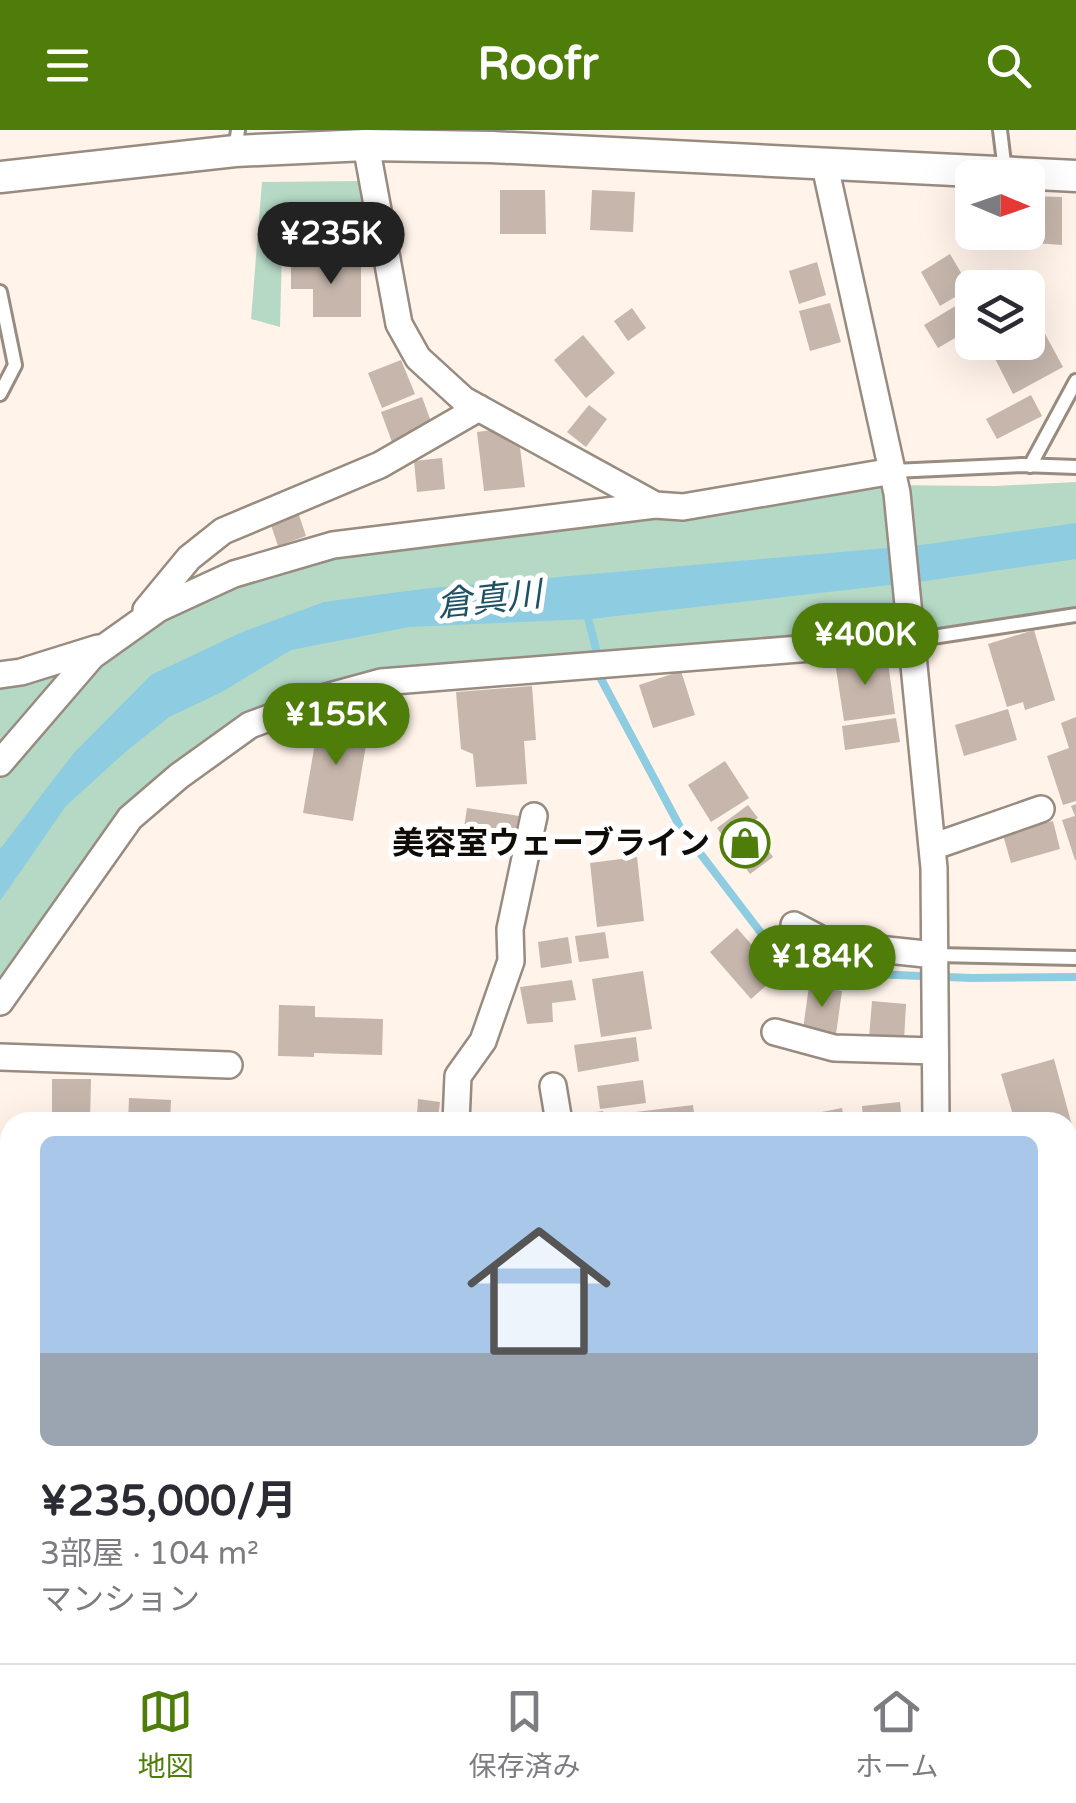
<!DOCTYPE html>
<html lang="ja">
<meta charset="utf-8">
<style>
body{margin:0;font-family:"Varela Round","Noto Sans JP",sans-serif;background:#f7f7f7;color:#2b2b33;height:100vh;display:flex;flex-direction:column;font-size:38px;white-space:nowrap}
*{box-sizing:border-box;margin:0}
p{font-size:32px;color:#7c7c81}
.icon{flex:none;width:55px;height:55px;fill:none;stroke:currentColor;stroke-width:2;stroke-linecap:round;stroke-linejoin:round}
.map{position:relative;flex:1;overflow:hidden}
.panel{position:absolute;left:0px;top:982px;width:1078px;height:552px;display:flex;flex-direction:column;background:#fff;border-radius:30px 30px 0 0;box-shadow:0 10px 40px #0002}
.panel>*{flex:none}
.needle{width:65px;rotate:92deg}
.controls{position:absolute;left:955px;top:30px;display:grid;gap:20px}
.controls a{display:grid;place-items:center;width:90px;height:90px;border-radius:15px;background:#fff;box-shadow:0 10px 40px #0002;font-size:50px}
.price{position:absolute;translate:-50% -85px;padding:0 22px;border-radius:35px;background:#4e7e09;color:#fff;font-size:32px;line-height:65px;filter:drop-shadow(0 2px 5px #0008)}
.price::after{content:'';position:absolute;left:50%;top:60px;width:30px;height:22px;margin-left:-15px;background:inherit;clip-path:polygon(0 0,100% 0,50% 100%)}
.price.active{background:#222;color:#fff}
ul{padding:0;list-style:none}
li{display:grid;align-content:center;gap:20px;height:530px;padding:0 40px}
li span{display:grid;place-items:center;height:310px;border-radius:15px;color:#555}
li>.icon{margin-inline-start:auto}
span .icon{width:180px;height:180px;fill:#fffc;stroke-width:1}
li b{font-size:42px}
header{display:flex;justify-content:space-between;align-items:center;height:130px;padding:0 40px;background:#4e7e09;color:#fff;font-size:45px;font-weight:800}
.tab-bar{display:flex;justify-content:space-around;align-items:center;height:140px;border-top:2px solid #e1e1e2;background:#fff;font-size:28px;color:#7c7c81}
.tab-bar a{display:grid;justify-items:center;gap:5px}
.tab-bar .active{color:#4e7e09}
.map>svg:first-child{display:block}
.green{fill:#b5d9c5}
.water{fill:#8dcce1}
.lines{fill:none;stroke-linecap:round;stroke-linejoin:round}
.stream{stroke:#8dcce1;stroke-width:8}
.building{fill:#c6b6ac}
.service-casing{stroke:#988b80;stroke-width:18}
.minor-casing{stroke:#988b80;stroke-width:30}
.tertiary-casing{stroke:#988b80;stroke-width:35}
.service{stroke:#fff;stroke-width:12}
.minor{stroke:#fff;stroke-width:25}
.tertiary{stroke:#fff;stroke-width:30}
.labels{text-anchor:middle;stroke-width:10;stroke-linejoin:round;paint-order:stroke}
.poi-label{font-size:32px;font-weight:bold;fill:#0f0b07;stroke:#fff;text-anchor:end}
.water-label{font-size:35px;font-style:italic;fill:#1e5262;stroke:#fff}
</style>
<header><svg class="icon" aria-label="menu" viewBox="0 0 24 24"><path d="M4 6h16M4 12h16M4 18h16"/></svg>Roofr<svg class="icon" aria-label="search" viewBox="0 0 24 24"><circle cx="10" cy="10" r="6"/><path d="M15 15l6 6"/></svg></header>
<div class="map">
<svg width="1076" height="1533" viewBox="0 0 1076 1533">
<rect width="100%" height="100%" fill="#fff3ea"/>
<path class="green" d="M363,51L373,123L282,121L280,197L251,189L262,52Z
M1076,352V480L889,512L381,552L275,577L169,654L0,855V649L92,526L210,455L376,410L879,355L995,356Z
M74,532L0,623V550Z
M0,1448L10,1482V1525H20L22,1533H0Z"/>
<path class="water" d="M1076,393V429L925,451L590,489L409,497L291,520L222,562L169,587L123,624L66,676L0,771V719L73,624L151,545L240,503L324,472L422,459L921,415Z"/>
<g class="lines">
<path class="stream" d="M586,480L596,519
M601,549L680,697L768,812L820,842L972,848L1076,847"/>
</g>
<path class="building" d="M500,60H545L546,104H500Z
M592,60L635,62L633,102L590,100Z
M1028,66L1062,67V115L1021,112V102H1028Z
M950,124L970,158L940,176L921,142Z
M817,132L826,165L799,174L789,141Z
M291,133H361V187H313V159H291Z
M972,166V198L938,218L924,195Z
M830,173L841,212L810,221L799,181Z
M632,178L646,198L628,211L614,191Z
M1037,189L1063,237L1013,264L988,215L1028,212V194Z
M583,205L615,243L586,268L554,230Z
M401,230L415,264L382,278L368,243Z
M1031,265L1042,286L997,309L986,289Z
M422,267L433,297L392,312L381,282Z
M589,275L607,289L586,317L567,302Z
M506,298L507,311L519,310L525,357L484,361L477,302Z
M442,328L445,359L417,362L414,331Z
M298,382L306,406L278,416L270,392Z
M1034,500L1055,570L1025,580L1023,572L1007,577L988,514Z
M887,525L895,584L844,591L835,532Z
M681,541L695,585L653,598L639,555Z
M532,556L536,610L524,611L527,654L476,657L473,624L461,619L456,562Z
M1008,579L1017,610L964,626L955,595Z
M320,584L370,592L353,691L303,683Z
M1076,587V671L1063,675L1047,626L1069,618L1061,593Z
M896,588L900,612L845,620L842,596Z
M725,631L749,668L711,692L688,655Z
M1076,674V730H1075L1062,690L1075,686L1071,676Z
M748,675L758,688L749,694L773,727L750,744L717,698Z
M467,678L519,686L515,711L463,704Z
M1053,691L1060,719L1011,733L1003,705Z
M637,727L644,791L597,797L590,733Z
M737,798L778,845L751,869L710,822Z
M605,802L609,828L579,832L575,806Z
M568,807L572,833L541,838L538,812Z
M643,841L652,899L601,907L592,849Z
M572,850L576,870L552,873L553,892L527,894L520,857Z
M809,856L842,861L836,904L803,899Z
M872,871L906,874L904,911L869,908Z
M279,875L315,876V887L383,889L382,925L314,923V927L278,926Z
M636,907L639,931L578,942L574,915Z
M1054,929L1074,1003L1068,1005V992H1043L1042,989L1015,992L1001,944Z
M52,949H91L90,992H52Z
M643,950L646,973L600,979L597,956Z
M129,968L171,970L170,992H128Z
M418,969L440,972L438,988L417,986Z
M900,972L902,992H863L862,976Z
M693,975L695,992H612L611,985Z
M842,978L845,992H802L801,986Z
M603,981L605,992H582L581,984Z
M368,985L397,988V992H367Z
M1076,1094V1128L1068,1131V1097Z
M1068,1324H1076V1362H1068Z
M1068,1367H1076V1410H1068Z
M1068,1416H1074L1076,1424V1458H1068Z
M1068,1503H1076V1533H1055V1525H1068Z
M288,1525H311V1533H288Z
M452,1525L453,1533H427V1526Z
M637,1525H686V1533H637Z
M706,1525H733V1533H706Z
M778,1525H824V1533H757V1529H778Z
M834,1525H915V1533L849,1529V1533H834Z
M988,1525H1032V1533H971V1528L988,1529Z"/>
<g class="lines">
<g class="service-casing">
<path id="service" d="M1000,0L1005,41
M235,21L238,0
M0,162L15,235L0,264
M1030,336L1076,251
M893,341L1022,335L1076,337
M913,510L1076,485
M935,825L1076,828"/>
</g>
<g class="minor-casing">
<path id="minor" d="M366,15L399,194L418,228L464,270L655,375L683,377L893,341
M825,36L897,363L934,738L936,992
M146,480L189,428L223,401L380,335L479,278
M0,545L21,542L98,518
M0,633L92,526L158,479L234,444L333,415L655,375
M932,717L1041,679
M794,795L830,814L935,825
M0,872L130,688L179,646L250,595L326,567L381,552L913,510
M775,902L834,918L935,921
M0,927L229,935
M553,956L559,992
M456,992L458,946L483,911L511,831L510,799L534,686
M1068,1021L1076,1019
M0,1307L10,1337
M1068,1314H1076
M69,1525L71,1533
M475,1525V1533
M225,1533V1525
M932,1533V1525"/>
</g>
<g class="tertiary-casing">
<path id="tertiary" d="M0,47L235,21L366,15L491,17L1076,46"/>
</g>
<use href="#service" class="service"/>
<use href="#minor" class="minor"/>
<use href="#tertiary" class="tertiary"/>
</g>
<defs>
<g id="shop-ring" transform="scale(2.5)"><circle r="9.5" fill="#fff" stroke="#4e7e09" stroke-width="1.5"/><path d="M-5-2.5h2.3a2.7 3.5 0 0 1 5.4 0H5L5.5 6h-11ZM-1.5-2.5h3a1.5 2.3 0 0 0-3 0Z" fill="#4e7e09"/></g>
</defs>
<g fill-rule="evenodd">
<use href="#shop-ring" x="745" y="713"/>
</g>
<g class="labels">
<g class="poi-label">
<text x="710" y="724">美容室ウェーブライン</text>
</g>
<g class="water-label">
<text transform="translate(489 469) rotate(-6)" y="12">倉真川</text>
</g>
</g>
</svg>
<div class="controls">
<a><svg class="needle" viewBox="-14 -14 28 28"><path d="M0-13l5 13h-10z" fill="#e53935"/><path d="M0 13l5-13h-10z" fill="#7c7c81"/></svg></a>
<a><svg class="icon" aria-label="layers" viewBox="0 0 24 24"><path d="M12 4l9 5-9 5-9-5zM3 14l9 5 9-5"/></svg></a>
</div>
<b class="price active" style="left:331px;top:157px">¥235K</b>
<b class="price" style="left:865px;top:558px">¥400K</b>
<b class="price" style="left:336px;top:638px">¥155K</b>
<b class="price" style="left:822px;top:880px">¥184K</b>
<section class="panel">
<ul>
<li><span style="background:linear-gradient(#a9c7e8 70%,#9aa5b1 0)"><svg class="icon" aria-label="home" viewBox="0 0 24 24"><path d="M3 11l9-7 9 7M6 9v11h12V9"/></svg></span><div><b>¥235,000/月</b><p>3部屋 · 104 m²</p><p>マンション</p></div></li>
</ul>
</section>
</div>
<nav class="tab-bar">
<a class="active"><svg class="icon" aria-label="map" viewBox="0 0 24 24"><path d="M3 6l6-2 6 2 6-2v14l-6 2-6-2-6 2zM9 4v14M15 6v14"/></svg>地図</a>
<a><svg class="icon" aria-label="saved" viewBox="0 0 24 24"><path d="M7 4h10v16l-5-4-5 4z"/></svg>保存済み</a>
<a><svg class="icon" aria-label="home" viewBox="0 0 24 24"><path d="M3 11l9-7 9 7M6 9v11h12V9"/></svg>ホーム</a>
</nav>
